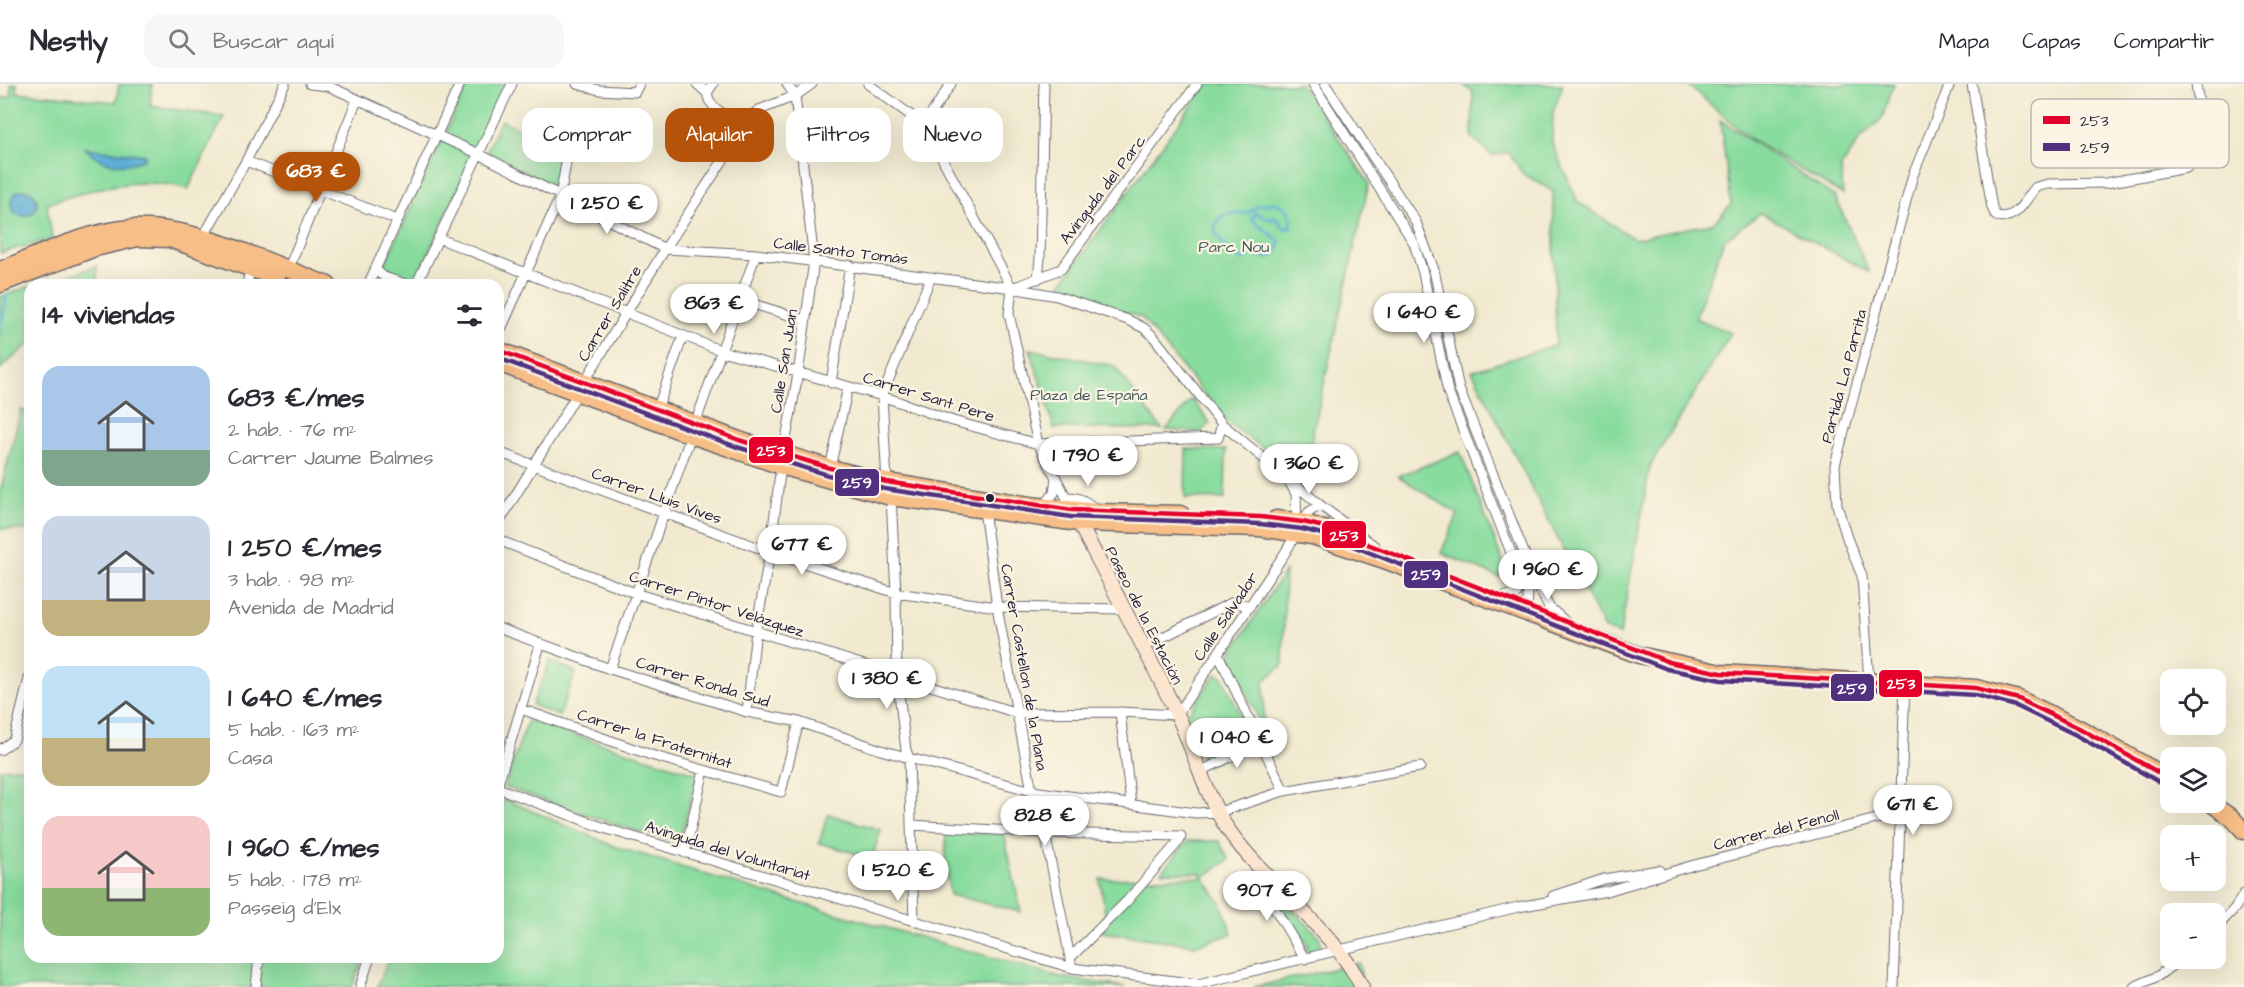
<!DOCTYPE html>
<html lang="es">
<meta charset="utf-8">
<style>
body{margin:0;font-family:"Architects Daughter",sans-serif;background:#f7f7f7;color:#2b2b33;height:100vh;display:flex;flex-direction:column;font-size:22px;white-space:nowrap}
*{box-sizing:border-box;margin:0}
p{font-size:20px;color:#7c7c81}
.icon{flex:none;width:33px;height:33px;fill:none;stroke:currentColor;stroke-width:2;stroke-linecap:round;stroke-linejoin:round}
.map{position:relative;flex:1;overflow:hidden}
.panel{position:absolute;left:24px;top:195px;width:480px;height:684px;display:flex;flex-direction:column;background:#fff;border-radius:18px;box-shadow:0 6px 24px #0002}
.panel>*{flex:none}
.hud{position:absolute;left:522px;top:24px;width:570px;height:54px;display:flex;gap:12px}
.fabs{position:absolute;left:2160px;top:585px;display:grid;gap:12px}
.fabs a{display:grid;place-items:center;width:66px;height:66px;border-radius:12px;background:#fff;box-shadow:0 6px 24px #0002;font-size:30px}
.price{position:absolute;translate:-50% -51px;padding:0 14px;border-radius:21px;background:#fff;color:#222;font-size:20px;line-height:39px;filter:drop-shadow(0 2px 3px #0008)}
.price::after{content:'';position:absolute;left:50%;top:36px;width:18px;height:14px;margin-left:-9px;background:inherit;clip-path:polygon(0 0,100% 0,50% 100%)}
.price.current{background:#b45309;color:#fff}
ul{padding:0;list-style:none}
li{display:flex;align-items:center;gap:18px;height:150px;padding:0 18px}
li span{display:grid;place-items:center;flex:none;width:168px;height:120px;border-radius:18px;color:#555}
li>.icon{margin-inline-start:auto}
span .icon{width:72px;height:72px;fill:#fffc;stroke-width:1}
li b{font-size:26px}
h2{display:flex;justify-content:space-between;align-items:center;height:72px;padding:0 18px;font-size:26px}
.tag{padding:0 21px;border-radius:18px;background:#fff;box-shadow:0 6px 24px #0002;font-size:21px;line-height:54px}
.tag.current{background:#b45309;color:#fff}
header{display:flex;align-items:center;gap:36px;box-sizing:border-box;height:84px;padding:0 30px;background:#fff;border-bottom:2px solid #e1e1e2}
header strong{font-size:28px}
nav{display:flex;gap:33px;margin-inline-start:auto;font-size:21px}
.search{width:420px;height:54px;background:#f7f7f7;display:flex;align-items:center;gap:15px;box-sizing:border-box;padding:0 21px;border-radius:18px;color:#7c7c81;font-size:22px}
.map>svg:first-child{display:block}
.green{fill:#88dc9e;stroke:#557f6c;stroke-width:1.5}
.water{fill:#5aadd5;stroke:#3e6888;stroke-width:1.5}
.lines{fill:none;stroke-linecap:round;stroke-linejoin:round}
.stream{stroke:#5aadd5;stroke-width:3}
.street-casing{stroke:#6a686f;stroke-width:11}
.secondary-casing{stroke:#6a686f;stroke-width:16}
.highway-casing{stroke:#6a686f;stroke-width:19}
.street{stroke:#fff;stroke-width:9}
.secondary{stroke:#fce5cf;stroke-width:14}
.highway{stroke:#f7be87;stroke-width:16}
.bus-1-casing{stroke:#fcf5e5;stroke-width:9}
.bus-2-casing{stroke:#fcf5e5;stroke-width:9}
.bus-1{stroke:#e4002b;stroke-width:4.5}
.bus-2{stroke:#513080;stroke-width:4.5}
.bus-dot{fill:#22223b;stroke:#fcf5e5;stroke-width:2}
.labels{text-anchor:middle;stroke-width:4.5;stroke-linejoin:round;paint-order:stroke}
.street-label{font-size:16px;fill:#22223b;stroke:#fcf5e5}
.park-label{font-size:16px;fill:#415a59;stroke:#fcf5e5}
.key{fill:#fcf5e5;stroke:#bbb6b2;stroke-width:1.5}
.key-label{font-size:16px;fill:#22223b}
.line-badge{stroke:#fcf5e5;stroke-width:2}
.badge-label{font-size:16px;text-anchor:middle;font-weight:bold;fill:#fff}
</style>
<header>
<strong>Nestly</strong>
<div class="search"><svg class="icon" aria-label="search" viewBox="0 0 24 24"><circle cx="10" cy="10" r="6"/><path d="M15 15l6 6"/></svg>Buscar aquí</div>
<nav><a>Mapa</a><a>Capas</a><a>Compartir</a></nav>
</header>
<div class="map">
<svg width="2244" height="903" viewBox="0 0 2244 903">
<rect width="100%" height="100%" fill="#fcf5e5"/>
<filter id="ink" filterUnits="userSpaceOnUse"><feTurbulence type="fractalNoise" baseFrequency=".0167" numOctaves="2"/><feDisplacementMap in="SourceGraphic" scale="12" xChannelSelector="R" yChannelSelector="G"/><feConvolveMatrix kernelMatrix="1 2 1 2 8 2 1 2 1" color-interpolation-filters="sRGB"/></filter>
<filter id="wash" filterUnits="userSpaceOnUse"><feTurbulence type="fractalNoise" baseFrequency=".008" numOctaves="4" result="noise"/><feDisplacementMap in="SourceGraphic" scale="24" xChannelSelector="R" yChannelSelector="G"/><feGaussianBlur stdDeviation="1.35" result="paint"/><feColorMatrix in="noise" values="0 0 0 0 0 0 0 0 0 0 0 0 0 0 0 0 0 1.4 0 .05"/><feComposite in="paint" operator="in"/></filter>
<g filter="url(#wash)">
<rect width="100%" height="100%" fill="#f1ead0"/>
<path class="green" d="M11,0H17L16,8L116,18L119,0H152L150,22L224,32L188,105C137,91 95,104 47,120L52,155L0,169V14L11,13Z
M468,0H508L413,201L382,186Z
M1207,0H1301L1369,99L1303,393L1227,338L1142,234L1058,204Z
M1462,0H1563L1553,28L1552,59L1578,118L1634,155L1714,139L1731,120L1720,36L1835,113L1869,188L1761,129L1724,156L1695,234L1731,249L1650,382L1620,551L1604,545L1472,287L1556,261L1553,107L1523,90L1508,68L1492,72L1472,53L1473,8Z
M1687,0H1894L1882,34L1860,55L1841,83L1843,111L1749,54Z
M552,31L568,39L558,99L554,102L486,69L501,36L540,55Z
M97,182V201H51L50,198Z
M30,202V259L0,285V213Z
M1030,265L1114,282L1162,345L1054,344Z
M1192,315L1210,339L1201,348L1166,346Z
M21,326L30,329V446L0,445V408Z
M1186,365L1226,366L1225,415L1185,414Z
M1460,368L1507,488L1498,493L1441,469L1458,430L1398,392Z
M1285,487L1283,581L1264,597V646L1231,577V569Z
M550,577L576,588L559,632L532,621Z
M1216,590L1222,592L1253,658L1206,682L1185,634Z
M528,636L698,690L679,758L629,745L504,703Z
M30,683V873H364L352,903H0V685Z
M504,715L611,761L782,814L1064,894L1125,903H377L390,873H498V728Z
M828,730L881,746L872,774L819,759Z
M946,749L1004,750L1021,828L950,811L945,779Z
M1188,757H1219L1229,776L1203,793L1221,819L1232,850L1196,861L1102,848L1105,829L1100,795L1202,793V789L1161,788Z
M1275,809L1319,852L1321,861L1316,867L1309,868L1305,865L1308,861L1285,834Z
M1359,879L1363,903H1254Z"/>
<path class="water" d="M529,41L553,54L546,67L522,55Z
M85,64L145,71V75C120,85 104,82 85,64Z
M11 119a13 13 0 1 1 26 0a13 13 0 1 1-26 0Z"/>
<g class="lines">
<path class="stream" d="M1272,119C1285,120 1293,129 1291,143L1287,145L1282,142L1277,134L1269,135L1256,129L1252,134C1258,145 1273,148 1280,159C1278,167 1275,171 1268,174L1253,168L1242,176L1230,170L1215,148C1215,125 1235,130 1249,129L1257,122Z
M0,244L7,210"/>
</g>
</g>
<g filter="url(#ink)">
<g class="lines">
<g class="street-casing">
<path id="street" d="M310,0L328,2L479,70L665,165L756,170L1012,204L1057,212L1128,236L1144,244L1153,252L1222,340L1320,421L1376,463
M577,0L599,6L635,8L639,0
M697,0L707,9
M713,0L707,9L709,16L715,24L739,41
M868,0L924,41L1012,204L1009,230L1038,360L1073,426
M1313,0L1414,159L1423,189L1448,308L1521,494L1528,508L1527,529
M1325,0L1416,138L1434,186L1459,305L1535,496L1549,523L1566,538
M1972,0L1992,124L1996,132C2017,137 2024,117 2036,103L2048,100L2106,99L2186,84L2196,74L2200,56L2201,35L2196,0
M739,41L759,26L795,12L812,0
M924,41L951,0
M246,77L397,136
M438,154L722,267L882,312L953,337L1038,360L1218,354L1222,340
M201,157L246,77L285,0
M375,185L384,193L409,201
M288,186L357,16
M1038,195L1040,174L1044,0
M247,201L250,184
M368,201L460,0
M416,201L512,0
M1015,203L1061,185L1197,0
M740,216L805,236
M498,252L560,113L571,51
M831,299L850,181
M657,326L683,252
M695,340L756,170
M498,368L770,468L896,509L997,523L1124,525
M830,384L848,303
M887,398L882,312L931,193
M1290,399L1296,410L1297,441
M891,413L896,509L897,593L906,666L909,674L914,837
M1066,413C1079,412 1087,418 1097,426
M1044,422L1054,409L1056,393
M984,426L997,523L1017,629L1032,707L1045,749L1072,884
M498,440L665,165L731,64L738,50L739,41
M498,456L635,509L1017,629L1120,628L1177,631L1285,469L1309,428L1320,421
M1502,513L1516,510L1519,505L1521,494
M498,544L610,585L747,628L799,638L884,667L1032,707L1196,729L1219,728L1284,707L1420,683
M1143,563L1233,518L1250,522
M1218,570L1284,707
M610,585L691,351
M1869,598L1862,492L1847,454L1837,421L1835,381L1913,91L1950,0
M521,625L651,671L781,708L799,638
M747,628L756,546L770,468L781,382L798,290L814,177L795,12L787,0
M1120,628L1131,720
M0,666L14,656L30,590
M1201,687L1261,658
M498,700L540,561
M498,704L607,745L1072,884L1198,900L1518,823L1607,807L1694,781L1900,729
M911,741L1045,749L1181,752L1180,756L1127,817L1070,874
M685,769L704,686
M1263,789L1268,813L1305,875
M1553,812L1604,795L1659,786
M2216,844L2235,824L2244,810
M256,903L259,873
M360,903L370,873
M1894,903L1905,599
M2134,903L2158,892L2182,874"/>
</g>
<g class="secondary-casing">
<path id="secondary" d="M1079,439C1112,502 1146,566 1177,630C1194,666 1207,716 1229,747C1267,801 1334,845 1362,903"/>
</g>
<g class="highway-casing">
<path id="highway" d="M0,186C40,170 89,147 131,144C195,140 268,179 328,201
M0,200L95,164L138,154L170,155L277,194
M498,266L739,356L830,384L887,398L1030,421L1098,428L1181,430
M498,279L691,351L781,382L891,413L1079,439L1260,444L1312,452L1387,477L1639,571L1721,589L1976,604L2019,615L2079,644L2170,695
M1276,435L1303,438L1352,454
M2209,718L2232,734L2244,747"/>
</g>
<use href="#street" class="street"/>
<use href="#secondary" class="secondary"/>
<use href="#highway" class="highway"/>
<g class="bus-1-casing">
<path id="bus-1" d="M498,266L739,356L830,384L887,398L1072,426L1261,433L1303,438L1324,443L1669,578L1721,589L1976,604L2019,615L2079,644L2170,695"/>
</g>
<g class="bus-2-casing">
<path id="bus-2" d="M498,274L737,363L828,391L885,405L1071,433L1260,440L1302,445L1322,450L1667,585L1721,596L1975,611L2016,622L2076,651L2166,702"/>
</g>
<use href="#bus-1" class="bus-1"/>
<use href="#bus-2" class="bus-2"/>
</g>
</g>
<circle class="bus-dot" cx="990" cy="414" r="5"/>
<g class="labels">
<g class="street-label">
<text transform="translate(1102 105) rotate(-53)" y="6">Avinguda del Parc</text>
<text transform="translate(841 166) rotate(7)" y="6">Calle Santo Tomás</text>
<text transform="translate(609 229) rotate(-59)" y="6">Carrer Salitre</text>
<text transform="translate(783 277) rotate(-81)" y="6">Calle San Juan</text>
<text transform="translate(1843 292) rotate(-75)" y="6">Partida La Parrita</text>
<text transform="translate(929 312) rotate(17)" y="6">Carrer Sant Pere</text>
<text transform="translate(657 411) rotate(20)" y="6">Carrer Lluis Vives</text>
<text transform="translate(717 519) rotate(18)" y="6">Carrer Pintor Velázquez</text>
<text transform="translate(1145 531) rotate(63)" y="6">Paseo de la Estación</text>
<text transform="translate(1225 532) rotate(-56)" y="6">Calle Salvador</text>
<text transform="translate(1025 583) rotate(80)" y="6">Carrer Castellon de la Plana</text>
<text transform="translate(703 597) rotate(17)" y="6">Carrer Ronda Sud</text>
<text transform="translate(655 654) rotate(18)" y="6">Carrer la Fraternitat</text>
<text transform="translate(1776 745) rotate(-14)" y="6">Carrer del Fenoll</text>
<text transform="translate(728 766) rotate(17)" y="6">Avinguda del Voluntariat</text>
</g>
<g class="park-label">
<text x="1234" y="168">Parc Nou</text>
<text x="1089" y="316">Plaza de España</text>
</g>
</g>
<rect x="2031" y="15" width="198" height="69" rx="9" class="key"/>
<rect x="2043" y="32" width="27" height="8" fill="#e4002b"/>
<rect x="2043" y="59" width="27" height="8" fill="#513080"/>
<g class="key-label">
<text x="2080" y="42">253</text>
<text x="2080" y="69">259</text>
</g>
<g class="line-badge">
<rect x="748" y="352" width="46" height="28" rx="6" fill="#e4002b"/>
<rect x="834" y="384" width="46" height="29" rx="6" fill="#513080"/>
<rect x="1321" y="436" width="46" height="29" rx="6" fill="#e4002b"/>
<rect x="1403" y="476" width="46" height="29" rx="6" fill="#513080"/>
<rect x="1878" y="585" width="45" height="29" rx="6" fill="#e4002b"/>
<rect x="1830" y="589" width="45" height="29" rx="6" fill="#513080"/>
</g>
<g class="badge-label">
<text x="771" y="372">253</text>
<text x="857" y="404">259</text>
<text x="1344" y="457">253</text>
<text x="1426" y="496">259</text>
<text x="1901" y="605">253</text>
<text x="1852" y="610">259</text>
</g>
</svg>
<div class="fabs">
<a><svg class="icon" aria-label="locate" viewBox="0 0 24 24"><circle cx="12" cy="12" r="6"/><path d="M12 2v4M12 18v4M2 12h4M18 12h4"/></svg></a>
<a><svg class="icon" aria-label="layers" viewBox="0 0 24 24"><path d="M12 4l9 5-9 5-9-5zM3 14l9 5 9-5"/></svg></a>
<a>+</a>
<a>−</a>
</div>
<b class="price current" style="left:316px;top:119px">683 €</b>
<b class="price" style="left:607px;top:151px">1 250 €</b>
<b class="price" style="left:714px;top:251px">863 €</b>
<b class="price" style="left:1424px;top:260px">1 640 €</b>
<b class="price" style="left:1088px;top:403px">1 790 €</b>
<b class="price" style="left:1309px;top:411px">1 360 €</b>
<b class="price" style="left:802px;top:492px">677 €</b>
<b class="price" style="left:1548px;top:517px">1 960 €</b>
<b class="price" style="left:887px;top:626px">1 380 €</b>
<b class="price" style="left:1237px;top:685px">1 040 €</b>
<b class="price" style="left:1913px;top:752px">671 €</b>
<b class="price" style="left:1045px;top:763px">828 €</b>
<b class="price" style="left:898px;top:818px">1 520 €</b>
<b class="price" style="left:1267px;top:838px">907 €</b>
<div class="hud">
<a class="tag">Comprar</a>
<a class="tag current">Alquilar</a>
<a class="tag">Filtros</a>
<a class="tag">Nuevo</a>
</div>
<section class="panel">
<h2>14 viviendas<svg class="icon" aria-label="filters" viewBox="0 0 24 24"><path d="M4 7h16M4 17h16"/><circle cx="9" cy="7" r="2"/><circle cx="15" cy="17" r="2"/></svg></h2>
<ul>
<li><span style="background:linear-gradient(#a9c7e8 70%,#7fa58c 0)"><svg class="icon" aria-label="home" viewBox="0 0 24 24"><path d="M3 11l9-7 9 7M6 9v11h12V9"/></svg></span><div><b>683 €/mes</b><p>2 hab. · 76 m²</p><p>Carrer Jaume Balmes</p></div></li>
<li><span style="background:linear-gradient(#c9d6e8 70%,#c2b280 0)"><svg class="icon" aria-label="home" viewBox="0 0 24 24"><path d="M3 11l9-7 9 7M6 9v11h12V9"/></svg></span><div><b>1 250 €/mes</b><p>3 hab. · 98 m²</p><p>Avenida de Madrid</p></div></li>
<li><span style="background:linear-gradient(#bfe0f5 60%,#c2b280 0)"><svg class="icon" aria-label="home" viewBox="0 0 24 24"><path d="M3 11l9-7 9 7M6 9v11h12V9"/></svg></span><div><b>1 640 €/mes</b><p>5 hab. · 163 m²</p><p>Casa</p></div></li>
<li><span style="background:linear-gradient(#f6c9c9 60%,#8fb573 0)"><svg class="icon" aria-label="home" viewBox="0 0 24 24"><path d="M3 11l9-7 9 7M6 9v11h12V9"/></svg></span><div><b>1 960 €/mes</b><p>5 hab. · 178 m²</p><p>Passeig d'Elx</p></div></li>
</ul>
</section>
</div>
